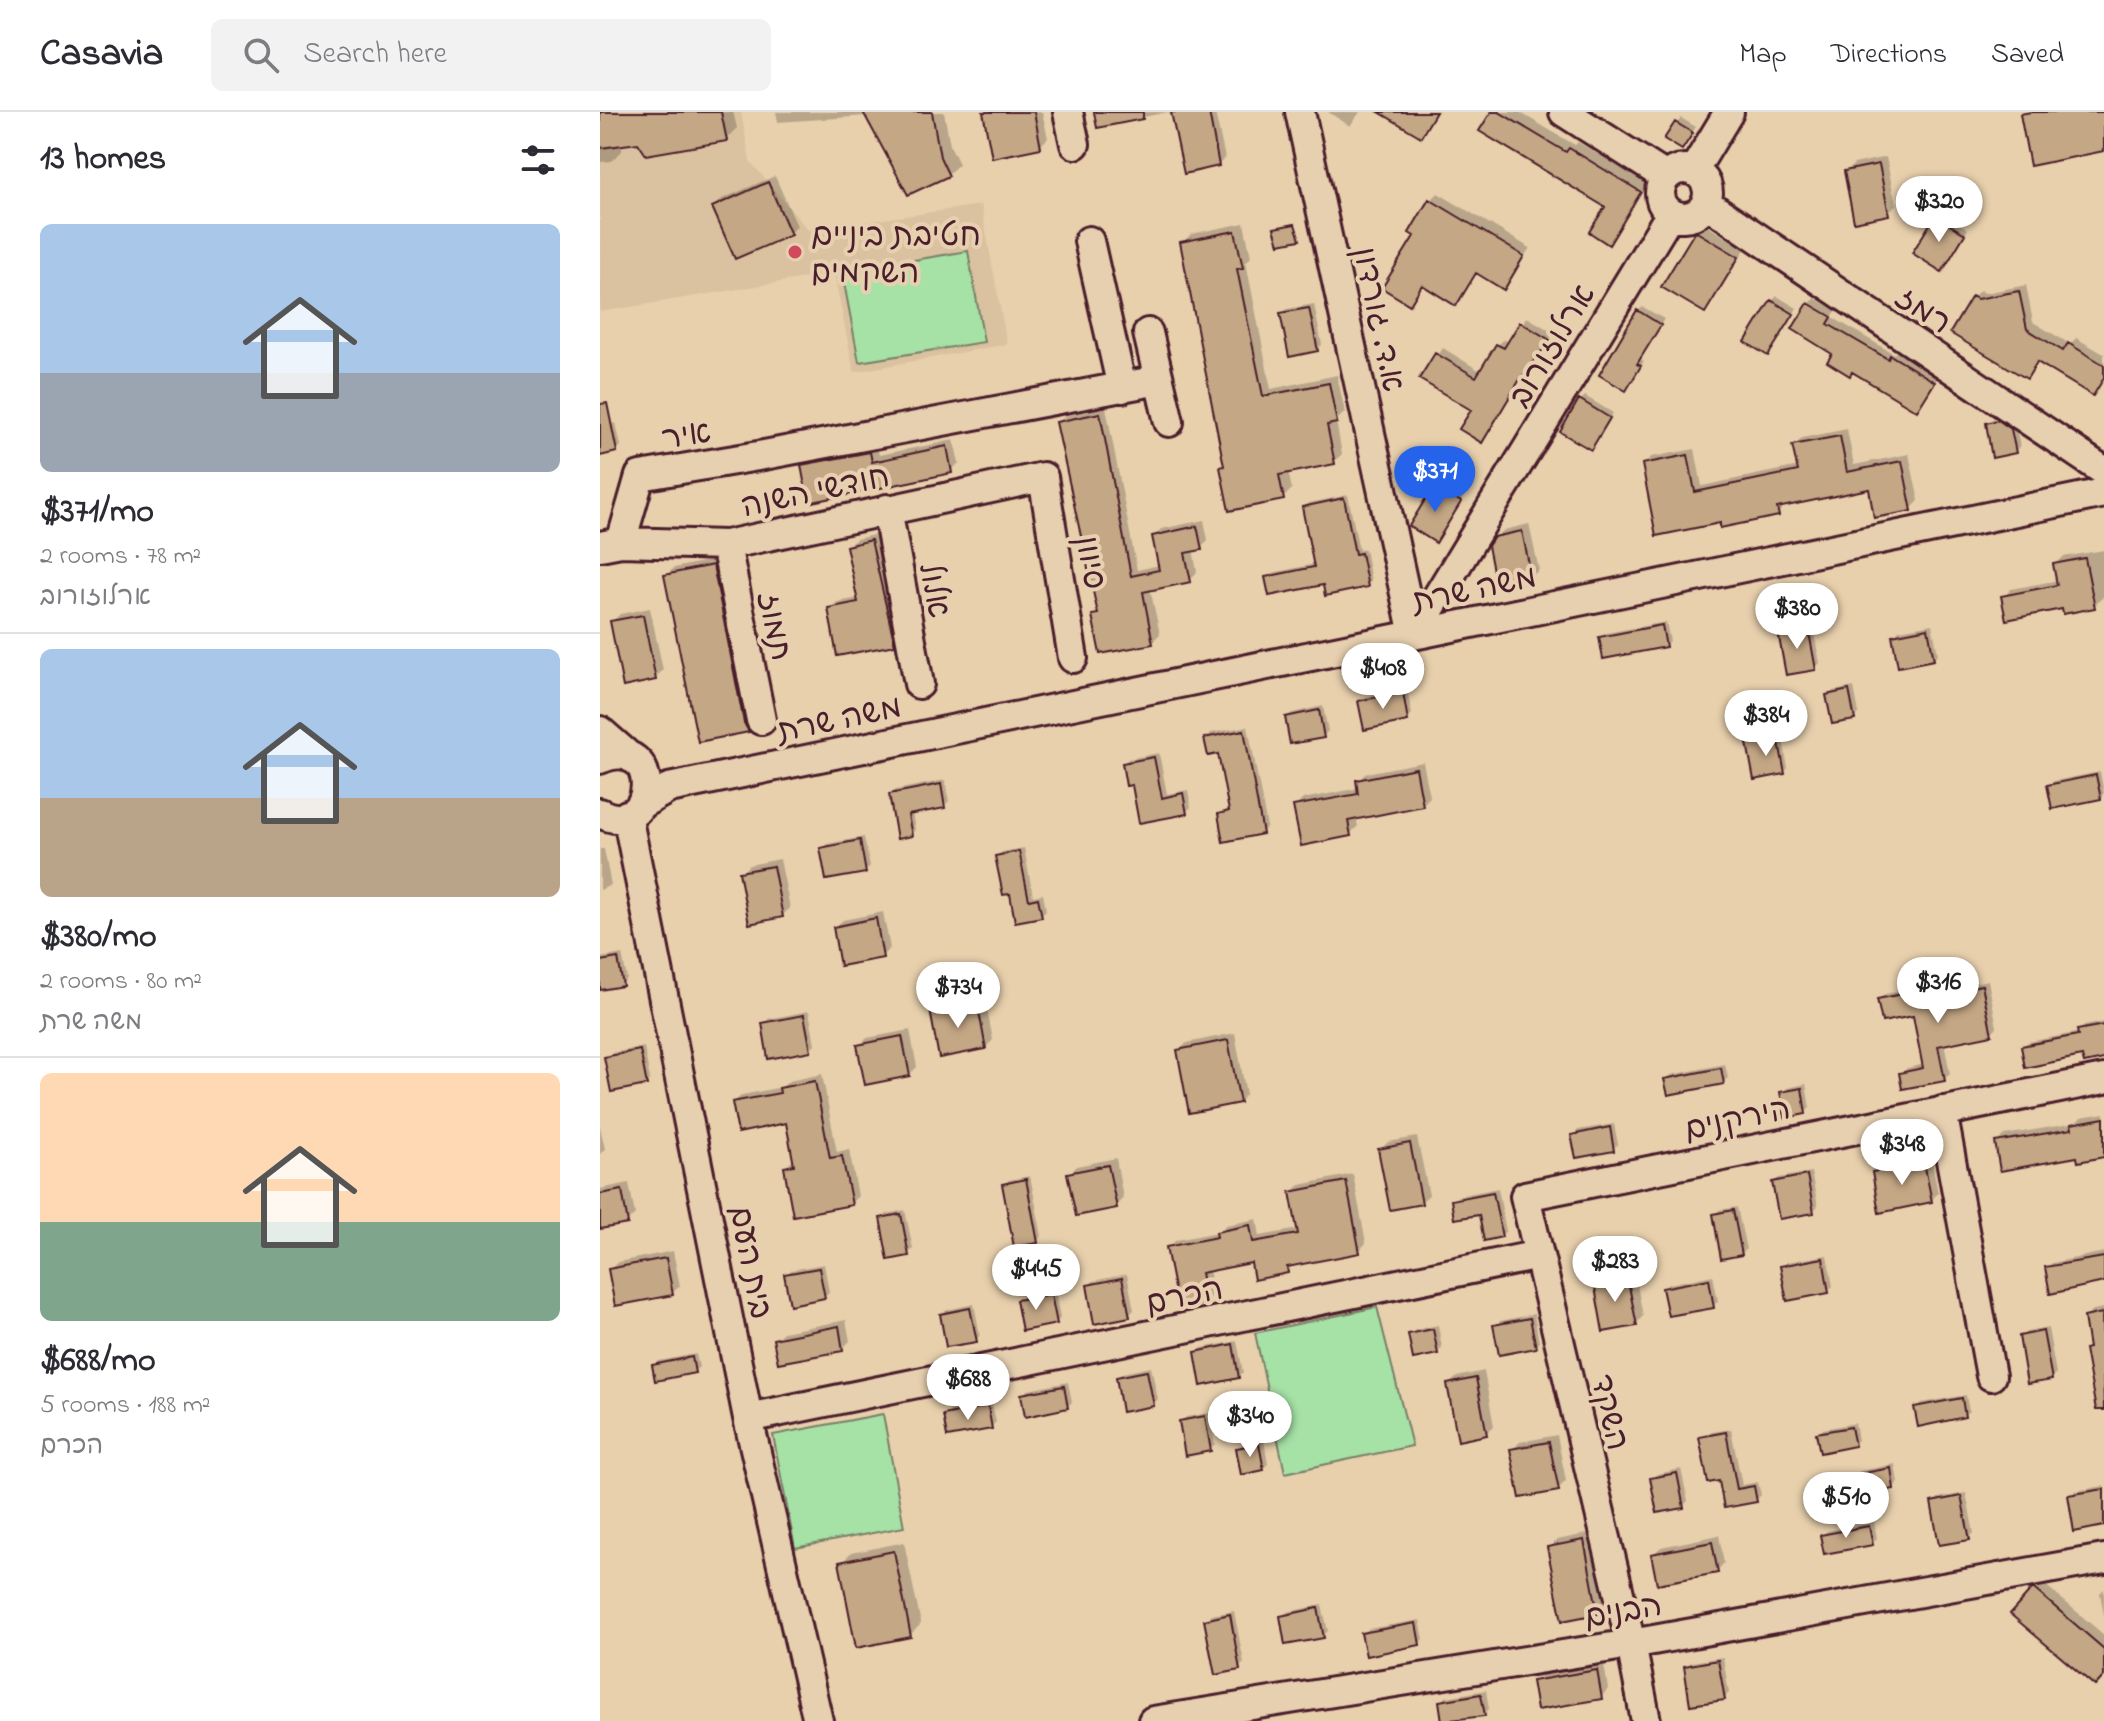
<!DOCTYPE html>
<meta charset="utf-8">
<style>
body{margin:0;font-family:"Indie Flower","Playpen Sans Hebrew",sans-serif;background:#f2f2f3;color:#2b2b33;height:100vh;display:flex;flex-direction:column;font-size:30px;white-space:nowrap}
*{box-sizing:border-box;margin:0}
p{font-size:26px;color:#7c7c81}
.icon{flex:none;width:44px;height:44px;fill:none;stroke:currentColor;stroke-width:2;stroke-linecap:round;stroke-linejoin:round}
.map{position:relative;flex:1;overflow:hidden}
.side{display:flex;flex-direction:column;background:#fff;width:600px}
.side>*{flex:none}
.price{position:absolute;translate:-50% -68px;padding:0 18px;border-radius:28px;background:#fff;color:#222;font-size:26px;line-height:52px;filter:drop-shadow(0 2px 4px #0008)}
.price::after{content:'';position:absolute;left:50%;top:48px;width:24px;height:18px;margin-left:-12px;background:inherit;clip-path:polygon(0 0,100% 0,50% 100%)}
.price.active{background:#2563eb;color:#fff}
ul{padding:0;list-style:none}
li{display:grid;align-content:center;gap:16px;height:424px;padding:0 40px}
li+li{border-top:2px solid #e1e1e2}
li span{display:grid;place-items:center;height:248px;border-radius:12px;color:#555}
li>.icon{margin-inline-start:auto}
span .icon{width:144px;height:144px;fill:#fffc;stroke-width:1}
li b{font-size:34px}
h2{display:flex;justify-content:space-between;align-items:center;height:96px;padding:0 40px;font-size:34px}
header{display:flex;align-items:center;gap:48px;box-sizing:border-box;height:112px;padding:0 40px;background:#fff;border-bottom:2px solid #e1e1e2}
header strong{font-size:38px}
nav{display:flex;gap:44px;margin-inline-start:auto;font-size:28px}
.search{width:560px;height:72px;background:#f2f2f3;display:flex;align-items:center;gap:20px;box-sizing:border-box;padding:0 28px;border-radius:12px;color:#7c7c81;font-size:30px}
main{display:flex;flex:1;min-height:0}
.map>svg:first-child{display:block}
.built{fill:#dac19f}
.green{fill:#a6e1a6;stroke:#788068;stroke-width:2}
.shadow{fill:#0003}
.building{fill:#c4a785;stroke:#4a1f2b;stroke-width:2}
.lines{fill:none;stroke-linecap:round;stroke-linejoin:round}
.minor-casing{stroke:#4a1f2b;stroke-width:34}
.minor{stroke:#e7d0b0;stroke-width:28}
.poi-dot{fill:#d1495b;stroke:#e7d0b0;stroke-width:3}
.labels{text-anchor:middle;stroke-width:8;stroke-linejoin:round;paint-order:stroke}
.poi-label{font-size:32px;fill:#4a1f2b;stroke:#e7d0b0;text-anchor:start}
.street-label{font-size:32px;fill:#4a1f2b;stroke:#e7d0b0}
</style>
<header>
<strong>Casavia</strong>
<div class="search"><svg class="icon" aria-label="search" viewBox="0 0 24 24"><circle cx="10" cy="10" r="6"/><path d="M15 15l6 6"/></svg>Search here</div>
<nav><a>Map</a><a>Directions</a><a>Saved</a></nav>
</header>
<main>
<section class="side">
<h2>13 homes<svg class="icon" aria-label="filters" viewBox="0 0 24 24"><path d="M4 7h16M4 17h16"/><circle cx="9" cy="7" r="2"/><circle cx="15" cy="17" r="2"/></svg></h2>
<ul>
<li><span style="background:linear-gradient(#a9c7e8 60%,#9aa5b1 0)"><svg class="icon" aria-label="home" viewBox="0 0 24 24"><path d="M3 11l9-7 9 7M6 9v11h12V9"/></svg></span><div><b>$371/mo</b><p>2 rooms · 78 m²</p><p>ארלוזורוב</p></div></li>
<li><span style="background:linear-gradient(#a9c7e8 60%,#b9a48a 0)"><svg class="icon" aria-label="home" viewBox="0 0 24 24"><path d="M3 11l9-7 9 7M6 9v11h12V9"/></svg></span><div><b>$380/mo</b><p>2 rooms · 80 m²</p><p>משה שרת</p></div></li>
<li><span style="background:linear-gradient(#ffd9b3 60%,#7fa58c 0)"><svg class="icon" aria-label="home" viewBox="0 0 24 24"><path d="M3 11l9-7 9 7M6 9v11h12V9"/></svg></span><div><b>$688/mo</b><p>5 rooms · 188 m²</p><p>הכרם</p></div></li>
</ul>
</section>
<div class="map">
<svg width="1504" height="1609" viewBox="0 0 1504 1609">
<rect width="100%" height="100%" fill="#e8d0ad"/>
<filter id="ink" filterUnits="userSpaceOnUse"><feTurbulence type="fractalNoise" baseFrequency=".0125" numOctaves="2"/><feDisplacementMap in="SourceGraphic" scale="16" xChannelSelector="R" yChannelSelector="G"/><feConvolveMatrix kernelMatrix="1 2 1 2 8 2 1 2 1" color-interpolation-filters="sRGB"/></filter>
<g filter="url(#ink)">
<path class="built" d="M0,0H141L150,49L208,118L381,93L407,232L254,260L234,161L0,200Z"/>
<path class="green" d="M368,139L384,230L259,250L242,160Z
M777,1195L812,1334L685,1361L655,1221Z
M283,1302L304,1415L195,1436L173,1323Z"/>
<path class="shadow" d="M0,0H133L137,16L126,27L22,31V39L12,49L0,50Z
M176,0H344L350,33L359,52L348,62L268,4L178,10Z
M385,0H442L448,26L440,34Z
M496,0H615L625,46L618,53L574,4L570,5L569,0L498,14Z
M728,0H760L750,14Z
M894,0H919L975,33L978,30L1047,72L1016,123L1009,130L1007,94Z
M1081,6L1096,15L1082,36L1067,27Z
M1286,45L1296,93L1288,101L1246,60L1254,52Z
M175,64L197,114L190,122L114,95L122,87Z
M838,81L930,136L903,175L878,160L856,191L823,172L809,190L817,123L831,88Z
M1341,100L1368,117L1347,152L1315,141Z
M644,111L651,145L646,150L671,277L737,263L745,300L736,309L742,342L734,350L688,359L692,377L683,386L626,352L582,131L591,122Z
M1104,112L1145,137L1112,191L1104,199L1096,120Z
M1426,173L1433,210L1470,232L1476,226L1504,242V267L1493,281L1438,249L1426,264L1373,185L1380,178L1385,181Z
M1177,184L1197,196L1172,237V189Z
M1215,186L1236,199L1232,205L1294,242L1298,238L1339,264L1317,296L1253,258L1235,241L1209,192Z
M714,192L722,233L717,237L682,202L687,197Z
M1043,195L1064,207L1040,247L1044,249L1030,271L1038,199Z
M927,205L954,221L925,261L881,328L874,298L822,267L843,236L882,260L898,233L904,227L909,231Z
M985,284L1013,301L995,331L981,288Z
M506,295L537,458L560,453L554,424L561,417L604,408L608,428L601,436L593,437L597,460L590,468L550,476L560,522L552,530L494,504L499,499L458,311L465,304Z
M1404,304L1415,312L1420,334L1415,339L1388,312L1392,307Z
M16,311L21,334L16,339L0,342V314Z
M1247,317L1254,353L1309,342L1319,389L1311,397L1270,375L1185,392L1178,402L1121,409L1044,353L1051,345L1095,337L1102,374L1199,354L1195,334L1202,326Z
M354,328L359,351L351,359L203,354L210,346L277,334L279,343Z
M840,370L864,384L840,424L835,375Z
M748,383L759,438L765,437L771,469L767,473L667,466L672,461L715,452L704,396L709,391Z
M929,412L939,458L931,465L895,426L904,418Z
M278,422L301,524L294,531L230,497L237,490L259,486L248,434L256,427Z
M1504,438V484L1494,494L1464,495L1404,485L1411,477L1459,468L1456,452L1463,445Z
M120,446L155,610L148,618L99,627L66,463L74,456Z
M50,496L63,558L55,566L12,510L20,502Z
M1066,510L1070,529L1065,533L1001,526L1006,521Z
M1212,511L1220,551L1215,556L1181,521L1185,516Z
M1332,512L1338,542L1333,546L1294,523L1299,518Z
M1254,575L1259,601L1254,606L1229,583L1233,579Z
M807,577L812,602L807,607L760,590L765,585Z
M723,594L728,619L723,624L687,605L692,601Z
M648,614L667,715L662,720L620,702L630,696L620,640L606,626L611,621Z
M1182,622L1188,656L1184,661L1149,632L1154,627Z
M559,641L567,682L588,678L591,695L586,700L533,671L524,651L528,647Z
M823,650L830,685L822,693L756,705L758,714L750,722L695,695L703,687L759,676L758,669L766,661Z
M1500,660L1504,681L1500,685L1449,673L1454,669Z
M345,668L349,689L344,694L312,700L315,718L311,723L291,682L296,678Z
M264,725L270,754L265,759L222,737L227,732Z
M424,736L433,784L443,782L446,798L441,803L411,780L398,745L402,740Z
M0,737H4L11,773L0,778Z
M180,747L190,796L182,804L141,761L149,753Z
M283,800L290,836L282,844L235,815L243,808Z
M22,842L27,867L22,872L0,876V846Z
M1388,868L1397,915L1391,921L1344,930L1350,962L1344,967L1301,962L1307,956L1325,952L1314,901L1279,887L1285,882L1348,869L1350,876Z
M384,882L393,928L386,935L332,898L340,891Z
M209,899L215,932L210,937L164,912L168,907Z
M1504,910V945L1423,935L1428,930L1480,920L1484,914Z
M310,918L317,955L309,963L259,934L267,926Z
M635,921L646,982L639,990L579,938L587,931Z
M44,935L50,967L46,972L7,946L11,941Z
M1125,952L1128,966L1123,970L1067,968L1071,963Z
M222,962L237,1040L249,1037L258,1084L251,1091L186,1055L193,1048L188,1009L134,990L142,983L182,975L189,969Z
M1206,972L1210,996L1205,1000L1182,981L1187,976Z
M1504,1001V1043H1479L1397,1031L1404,1023L1476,1011L1481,1005Z
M1014,1012L1018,1032L1013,1037L973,1023L978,1018Z
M0,1014L5,1037L0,1042Z
M817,1025L829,1083L821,1090L780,1038L788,1030Z
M1331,1044L1338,1081L1331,1089L1274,1061L1282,1053Z
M516,1046L523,1086L516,1094L470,1061L477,1054Z
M1211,1060L1218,1094L1213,1099L1174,1070L1179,1066Z
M753,1062L766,1131L759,1139L695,1151L687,1160L652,1149L609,1158L614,1181L606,1189L568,1136L576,1128L618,1120L626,1113L657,1107L660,1124L699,1117L692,1080L700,1073Z
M430,1064L442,1124L437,1129L404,1072L409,1068Z
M29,1071L35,1102L27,1110L0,1115V1077Z
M898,1076L906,1119L901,1123L881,1100L853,1089L858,1084Z
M1137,1095L1146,1137L1141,1142L1115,1103L1119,1098Z
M305,1098L313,1137L308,1142L283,1107L287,1102Z
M73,1139L80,1174L72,1181L10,1157L18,1150Z
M1504,1140V1168L1447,1156L1452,1151Z
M1227,1143L1233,1174L1228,1179L1182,1155L1187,1150Z
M224,1152L229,1180L224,1184L186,1163L191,1158Z
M1034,1157L1043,1204L1036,1212L996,1171L1004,1163Z
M527,1162L534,1198L529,1203L489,1174L493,1169Z
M1113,1163L1118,1189L1113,1194L1064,1176L1069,1172Z
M455,1178L460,1206L456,1211L418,1189L423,1184Z
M374,1192L380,1223L376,1228L342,1202L347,1198Z
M1504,1196V1272L1494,1274L1486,1205L1493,1198Z
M934,1202L939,1230L935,1234L895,1214L900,1209Z
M246,1208L250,1229L242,1237L175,1228L183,1220Z
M838,1213L842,1236L837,1241L810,1223L815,1218Z
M1448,1216L1456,1261L1451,1266L1421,1225L1426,1220Z
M637,1229L643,1260L638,1264L597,1240L602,1236Z
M96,1242L99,1255L94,1259L54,1253L59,1249Z
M551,1255L558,1287L553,1292L518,1265L522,1261Z
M884,1259L894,1314L886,1321L849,1272L857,1265Z
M468,1270L472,1290L467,1295L423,1282L428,1278Z
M1366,1283L1369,1299L1364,1303L1316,1296L1321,1291Z
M392,1291L396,1310L391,1315L345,1304L350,1299Z
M609,1301L615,1332L610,1337L581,1310L586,1305Z
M1255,1311L1258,1328L1254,1332L1218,1322L1223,1317Z
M1131,1317L1142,1373L1158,1370L1161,1383L1156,1388L1126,1393L1121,1366L1101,1326L1106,1321Z
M957,1323L966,1369L958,1377L912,1338L920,1330Z
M664,1328L668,1352L663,1356L638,1337L643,1332Z
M1295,1352L1298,1370L1294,1375L1256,1363L1260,1359Z
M1081,1357L1088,1389L1083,1394L1053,1366L1057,1362Z
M1504,1374V1412L1470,1384L1475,1379Z
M1366,1381L1374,1421L1369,1426L1333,1391L1338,1386Z
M1274,1410L1277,1426L1272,1431L1222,1424L1227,1419Z
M991,1421L1004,1493L997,1500L950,1436L957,1428Z
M1119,1423L1124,1451L1117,1459L1053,1442L1061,1435Z
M304,1430L321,1512L310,1523L241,1451L251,1441Z
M1442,1470L1504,1523V1563L1433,1479Z
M1504,1477V1504L1500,1481Z
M722,1493L728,1519L723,1524L682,1505L687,1500Z
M634,1499L644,1551L639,1556L607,1508L611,1503Z
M820,1508L824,1527L819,1532L764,1522L768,1517Z
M1123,1545L1129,1581L1124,1586L1086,1555L1091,1550Z
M1004,1552L1008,1577L1001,1585L935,1570L942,1562Z
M886,1578L889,1597L884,1602L844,1609L841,1590L846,1585Z"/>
<path class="building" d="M0,0H121L127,29L46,43L38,31L0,36Z
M263,0H332L340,45L349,64L308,83Z
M383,0H434L441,36L392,46Z
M494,0H543V7L497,16Z
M571,0H609L619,54L584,62Z
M779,0H836L821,25Z
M891,0H899L966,40L969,36L1041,80L1009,133L989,120L1005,95L879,19Z
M1431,0H1504V39L1430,54L1420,2Z
M1075,10L1093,21L1082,38L1064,27Z
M1279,52L1289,103L1254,110L1244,59Z
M168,70L191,123L135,147L112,95Z
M829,87L924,144L904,178L876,161L856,194L822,173L810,193L782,176L814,124L809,121Z
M1335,104L1365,122L1342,160L1312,141Z
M695,112L700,128L679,132L674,116Z
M635,119L643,156L637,157L663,284L729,271L737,311L727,313L735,352L679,363L684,388L629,399L620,355L624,354L580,130Z
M1095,119L1139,145L1105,201L1061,175Z
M1419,179L1427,217L1463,239L1468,231L1504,253V266L1493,284L1437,250L1427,267L1350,221L1372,184L1377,187Z
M1171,188L1194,202L1168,244L1145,230Z
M1208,191L1232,205L1228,212L1288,247L1290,243L1335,270L1317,299L1252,260L1250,264L1227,250L1232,242L1192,217Z
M709,196L718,239L689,245L680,201Z
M1037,198L1061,213L1037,252L1041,254L1026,279L999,263Z
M920,210L950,228L919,269L882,331L859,317L871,298L819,267L835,241L876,265L896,232L904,236Z
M979,287L1010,306L991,338L960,320Z
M7,291L17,340L0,344V292Z
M500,301L531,464L559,458L552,424L597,414L602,438L585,441L591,470L543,480L553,532L500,542L492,503L498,502L456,310Z
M1398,308L1411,317L1416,341L1392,346L1386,311Z
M1240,324L1247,360L1302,349L1312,399L1274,406L1269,377L1177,396L1179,404L1120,416V411L1056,424L1042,352L1088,343L1095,380L1198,359L1192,333Z
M347,334L352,361L208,391L201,353L270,340L272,350Z
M834,373L861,390L836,431L809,414Z
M744,386L755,442L761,441L768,475L725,484L723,473L669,484L665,465L714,455L702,395Z
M922,419L932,467L896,474L888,434L894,425Z
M271,428L295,533L237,544L228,496L258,490L246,434Z
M1485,446L1495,496L1463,502L1462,497L1406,508L1401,484L1457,473L1453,452Z
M113,453L144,611L149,620L98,630L64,463Z
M43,503L56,568L23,575L10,509Z
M1062,513L1066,535L1003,547L999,525Z
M1208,515L1216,558L1186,563L1178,520Z
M1328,516L1334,548L1298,555L1292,523Z
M1249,578L1255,608L1232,612L1226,583Z
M803,580L808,609L764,618L758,589Z
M719,598L724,626L690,632L685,605Z
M644,618L663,722L623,730L618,702L629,699L618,642L608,644L604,626Z
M1178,625L1185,662L1154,668L1147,631Z
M554,645L562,686L583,681L587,702L539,711L532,673L526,674L522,651Z
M816,656L823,694L748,709L751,724L701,734L693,694L758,682L756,668Z
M1496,663L1501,687L1452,697L1447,673Z
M341,672L345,696L308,703L312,724L297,727L289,682Z
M260,728L266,761L226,768L220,736Z
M419,739L429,788L438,786L442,805L415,810L410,782L403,783L395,744Z
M173,754L183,805L149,812L139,760Z
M276,806L283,846L240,854L233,815Z
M18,846L23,874L0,878V849Z
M1382,873L1392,923L1338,934L1345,969L1302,977L1299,961L1323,956L1313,904L1282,910L1277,887L1343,874L1344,880Z
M377,889L386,937L339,946L330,898Z
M204,903L211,939L168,947L162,911Z
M1504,913V947L1484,951L1482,944L1425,956L1421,934L1478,923L1477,918Z
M302,924L310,964L265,973L257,933Z
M628,928L640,991L589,1001L577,938Z
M40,938L47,973L11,980L4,945Z
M1121,956L1124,972L1068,983L1064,967Z
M215,969L230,1046L242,1044L252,1093L193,1104L184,1055L194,1053L186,1011L138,1021L132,990L180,981L179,976Z
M1202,976L1206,1002L1185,1006L1180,980Z
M1504,1006V1045L1478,1050L1477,1045L1400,1059L1395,1030L1472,1017L1471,1012Z
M1010,1015L1014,1039L976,1046L971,1023Z
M810,1031L822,1092L790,1098L778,1037Z
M1324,1050L1332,1090L1279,1101L1272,1060Z
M508,1053L517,1096L476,1104L467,1061Z
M1207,1063L1214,1101L1179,1107L1172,1070Z
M426,1067L438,1131L414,1135L402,1072Z
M746,1069L760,1141L687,1155L688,1161L654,1168L651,1151L601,1161L607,1191L578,1197L566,1135L617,1125L616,1120L650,1113L653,1130L698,1122L690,1080Z
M22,1078L28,1112L0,1117V1082Z
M893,1080L902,1125L884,1129L879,1103L854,1107L851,1088Z
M1133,1098L1142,1143L1121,1147L1113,1102Z
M301,1102L309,1144L288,1148L280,1106Z
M1504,1145V1170L1450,1182L1445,1155Z
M66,1146L73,1183L15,1194L8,1157Z
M1223,1146L1229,1181L1187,1189L1180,1154Z
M219,1156L225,1186L190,1193L184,1162Z
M1027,1164L1037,1214L1003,1220L994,1170Z
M522,1166L530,1205L494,1212L487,1173Z
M1109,1167L1114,1196L1068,1204L1062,1176Z
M451,1182L457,1212L422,1219L416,1188Z
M370,1196L377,1230L346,1235L340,1202Z
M1502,1201L1504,1298H1496L1485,1237L1489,1236L1484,1205Z
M930,1206L936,1236L899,1243L893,1213Z
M239,1214L243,1239L178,1251L173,1227Z
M833,1217L838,1242L813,1247L808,1222Z
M1443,1219L1452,1268L1427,1272L1419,1224Z
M633,1232L639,1266L601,1274L595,1240Z
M92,1245L95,1261L55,1269L52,1253Z
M547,1259L554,1294L522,1300L516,1265Z
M876,1266L887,1323L858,1329L847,1272Z
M464,1274L468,1296L425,1305L421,1282Z
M1362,1286L1365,1305L1318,1315L1314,1295Z
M388,1294L392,1317L347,1325L343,1303Z
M605,1304L611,1339L585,1344L579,1309Z
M1251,1315L1255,1334L1220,1341L1216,1321Z
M1126,1320L1137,1377L1154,1374L1157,1390L1124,1396L1119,1369L1108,1371L1099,1325Z
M949,1330L959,1379L920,1386L910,1337Z
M659,1332L664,1358L641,1363L636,1336Z
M1291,1356L1294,1377L1257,1384L1253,1363Z
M1077,1361L1084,1396L1057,1401L1050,1366Z
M1504,1377V1414L1474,1420L1468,1383Z
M1361,1384L1370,1428L1339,1433L1331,1390Z
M1269,1414L1273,1433L1224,1442L1220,1423Z
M984,1428L998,1502L962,1509L947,1435Z
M1112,1430L1118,1461L1057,1472L1051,1442Z
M294,1439L311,1525L256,1536L239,1450Z
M1432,1477H1434L1504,1537V1564L1495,1574L1410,1502Z
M718,1496L724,1526L685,1533L680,1504Z
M630,1502L640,1558L615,1563L604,1508Z
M816,1511L820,1533L766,1544L761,1521Z
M1118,1548L1125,1588L1090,1593L1084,1554Z
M997,1558L1002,1587L937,1598L932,1569Z
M881,1582L885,1604L842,1609L839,1589Z"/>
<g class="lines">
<g class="minor-casing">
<path id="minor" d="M468,0L475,32
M700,0L814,523
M964,0L1066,65
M1060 81a24 24 0 1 1 48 0a24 24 0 1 1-48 0Z
M1094,58L1129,0
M1106,91L1504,359
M489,129L522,276
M548,221L569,310
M287,397L319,572
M21,430L40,364L164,343L559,268
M126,433L161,608
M0,434L21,430L126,433L443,365L473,546
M814,523L1071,101
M0,619L31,646
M0,647C65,619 57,731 0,701
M43,691L69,676L1504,381
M27,703L148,1306L218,1609
M1342,999L1391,1264
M148,1306L939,1143
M553,1609L1031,1532L1504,1447
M1046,1609L1031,1532L925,1084L1504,967"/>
</g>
<use href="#minor" class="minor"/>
</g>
</g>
<circle class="poi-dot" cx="195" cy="140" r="8"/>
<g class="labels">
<g class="poi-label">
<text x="211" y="133">חטיבת ביניים<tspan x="211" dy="37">השקמים</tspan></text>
</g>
<g class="street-label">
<text transform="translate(1324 197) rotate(34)" y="11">רמז</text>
<text transform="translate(780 207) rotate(78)" y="11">א.ד. גורדון</text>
<text transform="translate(951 233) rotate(-59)" y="11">ארלוזורוב</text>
<text transform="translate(86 322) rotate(-9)" y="11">איר</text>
<text transform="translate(215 378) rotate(-12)" y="11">חודשי השנה</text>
<text transform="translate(492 450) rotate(80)" y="11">סיוון</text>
<text transform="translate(874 476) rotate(-12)" y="11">משה שרת</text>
<text transform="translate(336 478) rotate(79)" y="11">אלול</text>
<text transform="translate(176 514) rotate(79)" y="11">תמוז</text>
<text transform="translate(239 606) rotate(-12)" y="11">משה שרת</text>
<text transform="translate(1137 1006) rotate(-12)" y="11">הירקנים</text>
<text transform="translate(152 1150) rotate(79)" y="11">בית העם</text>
<text transform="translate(584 1183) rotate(-12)" y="11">הכרם</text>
<text transform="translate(1011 1300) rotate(77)" y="11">השקד</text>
<text transform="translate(1023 1498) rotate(-10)" y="11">הבנים</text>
</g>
</g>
</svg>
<b class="price" style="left:1339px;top:132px">$320</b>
<b class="price active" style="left:835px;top:402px">$371</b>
<b class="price" style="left:1197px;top:539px">$380</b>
<b class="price" style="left:783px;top:599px">$408</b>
<b class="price" style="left:1166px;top:646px">$384</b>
<b class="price" style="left:1338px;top:913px">$316</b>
<b class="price" style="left:358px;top:918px">$734</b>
<b class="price" style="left:1302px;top:1075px">$348</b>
<b class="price" style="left:1015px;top:1192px">$283</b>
<b class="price" style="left:436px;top:1200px">$445</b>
<b class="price" style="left:368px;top:1310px">$688</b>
<b class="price" style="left:650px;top:1347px">$340</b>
<b class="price" style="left:1246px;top:1428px">$510</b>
</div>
</main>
